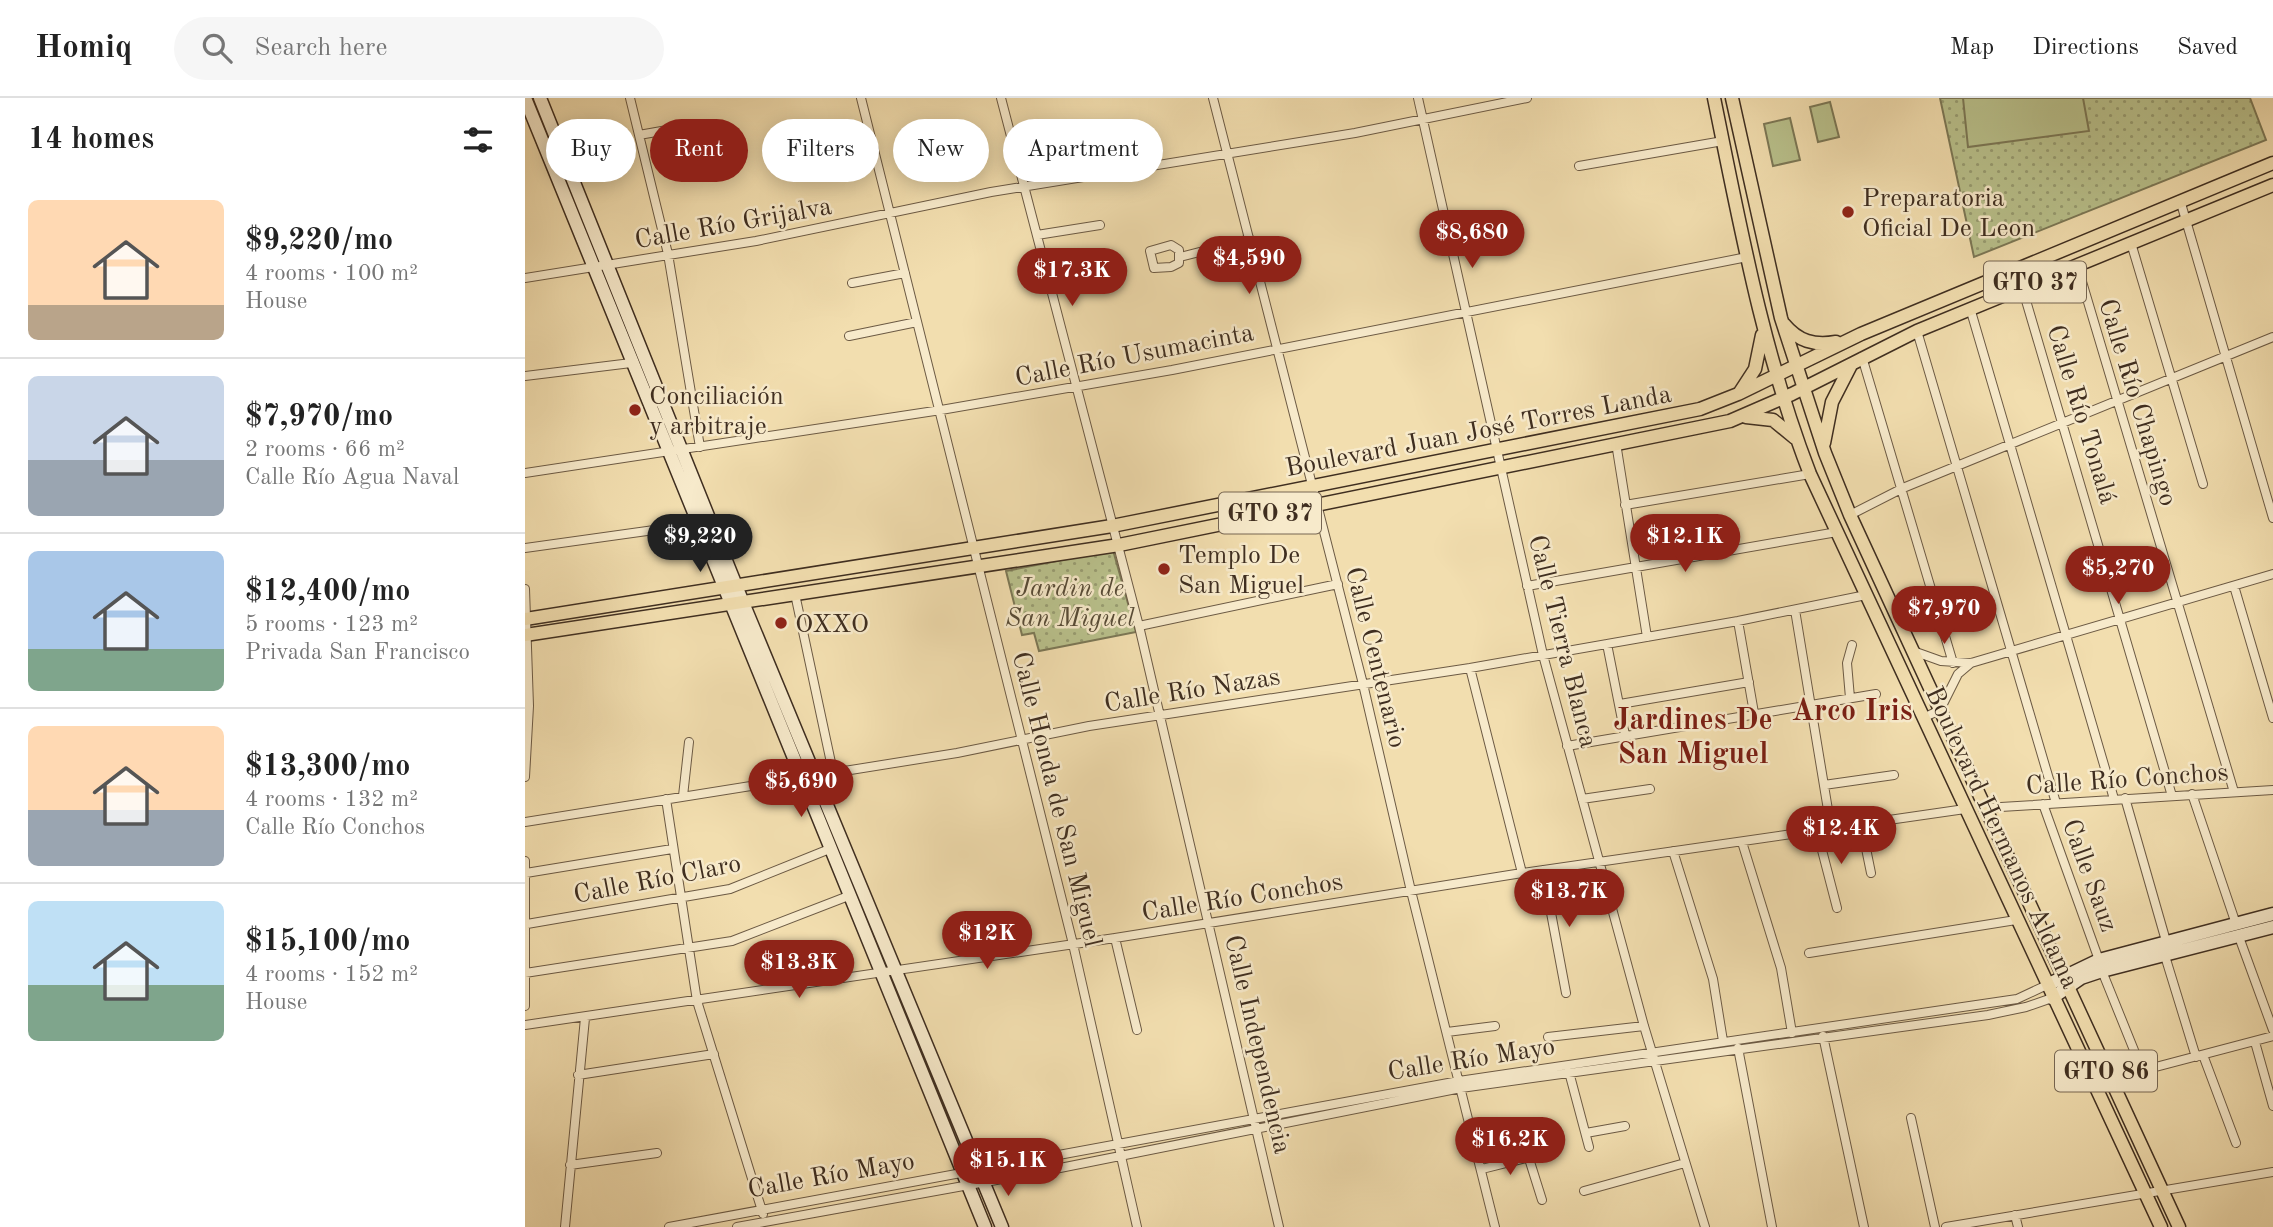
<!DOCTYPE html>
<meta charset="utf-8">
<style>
body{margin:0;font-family:"Old Standard TT",serif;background:#f6f6f6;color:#222;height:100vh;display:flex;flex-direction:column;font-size:26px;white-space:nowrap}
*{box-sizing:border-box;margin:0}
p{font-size:23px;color:#767676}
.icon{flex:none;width:38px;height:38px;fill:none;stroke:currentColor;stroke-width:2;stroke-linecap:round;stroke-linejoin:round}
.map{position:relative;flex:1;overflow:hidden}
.sheet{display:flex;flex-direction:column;background:#fff;width:525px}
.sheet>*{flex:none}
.hud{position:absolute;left:21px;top:21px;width:665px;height:63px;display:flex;gap:14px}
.price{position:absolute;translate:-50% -60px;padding:0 16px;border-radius:24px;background:#8f2418;color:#fff;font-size:23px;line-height:46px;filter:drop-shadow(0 2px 4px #0008)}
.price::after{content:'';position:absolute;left:50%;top:42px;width:21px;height:16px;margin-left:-10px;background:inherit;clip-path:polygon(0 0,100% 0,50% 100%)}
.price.selected{background:#222;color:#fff}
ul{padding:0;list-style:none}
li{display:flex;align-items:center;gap:21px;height:175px;padding:0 28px}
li+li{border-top:2px solid #e0e0e0}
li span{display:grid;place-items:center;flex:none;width:196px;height:140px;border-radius:10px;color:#555}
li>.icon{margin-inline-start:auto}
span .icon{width:84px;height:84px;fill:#fffc;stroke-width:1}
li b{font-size:30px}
h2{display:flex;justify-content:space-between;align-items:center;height:84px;padding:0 28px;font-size:30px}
.pill{padding:0 24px;border-radius:32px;background:#fff;box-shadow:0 4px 18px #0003;font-size:24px;line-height:63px}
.pill.selected{background:#8f2418;color:#fff}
header{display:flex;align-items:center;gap:42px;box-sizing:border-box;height:98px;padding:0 35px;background:#fff;border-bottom:2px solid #e0e0e0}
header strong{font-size:33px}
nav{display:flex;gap:38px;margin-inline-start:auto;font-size:24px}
.search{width:490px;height:63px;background:#f6f6f6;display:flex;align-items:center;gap:18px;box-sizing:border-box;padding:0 24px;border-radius:38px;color:#767676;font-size:26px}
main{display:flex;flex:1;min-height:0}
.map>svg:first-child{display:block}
.grass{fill:url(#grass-dots);stroke:#7c7856;stroke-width:2}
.pitch{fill:#b9c18c;stroke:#7c7856;stroke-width:2}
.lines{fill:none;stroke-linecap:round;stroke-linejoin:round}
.street-casing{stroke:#6c5a44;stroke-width:10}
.secondary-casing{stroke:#3f2e20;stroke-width:15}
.primary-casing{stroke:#3f2e20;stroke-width:15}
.street{stroke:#f7eacb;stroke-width:8}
.secondary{stroke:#f7eacb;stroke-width:12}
.primary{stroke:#f2deaf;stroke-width:12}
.poi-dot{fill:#8f2418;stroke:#f7eacb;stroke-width:2.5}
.labels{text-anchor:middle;stroke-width:5;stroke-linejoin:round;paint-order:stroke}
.shield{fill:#f7eacb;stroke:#766653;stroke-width:2}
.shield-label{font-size:24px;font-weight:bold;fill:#3f2e20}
.poi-label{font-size:26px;fill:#3f2e20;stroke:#f7eacb;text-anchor:start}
.street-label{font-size:26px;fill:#3f2e20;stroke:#f7eacb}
.park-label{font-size:26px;font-style:italic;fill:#574b36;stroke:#f7eacb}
.quarter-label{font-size:30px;font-weight:bold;fill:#7a1f14;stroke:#f7eacb}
</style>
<header>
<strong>Homiq</strong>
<div class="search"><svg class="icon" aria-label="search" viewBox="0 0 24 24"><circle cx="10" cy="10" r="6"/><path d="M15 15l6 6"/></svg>Search here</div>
<nav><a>Map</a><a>Directions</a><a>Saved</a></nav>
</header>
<main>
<section class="sheet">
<h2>14 homes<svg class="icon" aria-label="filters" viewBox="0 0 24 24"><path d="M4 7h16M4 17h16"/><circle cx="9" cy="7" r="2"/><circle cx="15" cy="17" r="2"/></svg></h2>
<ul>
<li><span style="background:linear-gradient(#ffd9b3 75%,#b9a48a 0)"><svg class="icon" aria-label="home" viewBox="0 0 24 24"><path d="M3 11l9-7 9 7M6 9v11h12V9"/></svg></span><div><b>$9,220/mo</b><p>4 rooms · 100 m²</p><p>House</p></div></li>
<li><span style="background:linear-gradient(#c9d6e8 60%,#9aa5b1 0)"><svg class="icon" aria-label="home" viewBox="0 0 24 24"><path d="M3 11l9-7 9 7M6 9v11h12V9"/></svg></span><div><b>$7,970/mo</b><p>2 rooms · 66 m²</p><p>Calle Río Agua Naval</p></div></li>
<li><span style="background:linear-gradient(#a9c7e8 70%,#7fa58c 0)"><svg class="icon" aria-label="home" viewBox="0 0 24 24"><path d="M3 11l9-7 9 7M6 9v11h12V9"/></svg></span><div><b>$12,400/mo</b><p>5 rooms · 123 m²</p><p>Privada San Francisco</p></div></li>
<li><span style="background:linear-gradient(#ffd9b3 60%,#9aa5b1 0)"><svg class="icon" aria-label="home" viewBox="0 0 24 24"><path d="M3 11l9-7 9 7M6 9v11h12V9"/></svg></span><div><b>$13,300/mo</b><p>4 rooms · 132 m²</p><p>Calle Río Conchos</p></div></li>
<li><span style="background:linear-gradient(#bfe0f5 60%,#7fa58c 0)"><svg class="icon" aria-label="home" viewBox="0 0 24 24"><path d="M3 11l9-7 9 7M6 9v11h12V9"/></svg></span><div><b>$15,100/mo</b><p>4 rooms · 152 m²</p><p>House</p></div></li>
</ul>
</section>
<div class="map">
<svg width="1748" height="1129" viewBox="0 0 1748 1129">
<defs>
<pattern id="grass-dots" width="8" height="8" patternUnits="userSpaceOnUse" patternTransform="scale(1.75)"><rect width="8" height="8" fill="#b9c18c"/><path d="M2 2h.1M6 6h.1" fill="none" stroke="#989d72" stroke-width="1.8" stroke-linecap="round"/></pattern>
</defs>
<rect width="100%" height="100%" fill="#f2deaf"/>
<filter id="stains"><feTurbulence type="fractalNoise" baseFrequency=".00286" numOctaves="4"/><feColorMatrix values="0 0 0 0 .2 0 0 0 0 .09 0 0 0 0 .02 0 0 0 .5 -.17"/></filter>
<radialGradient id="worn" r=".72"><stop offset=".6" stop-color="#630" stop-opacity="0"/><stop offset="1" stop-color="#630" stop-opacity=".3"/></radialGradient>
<path class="grass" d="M1415,0H1725L1741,42L1449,159Z
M588,452L611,534L514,553L509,535L497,537L481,473Z"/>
<path class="pitch" d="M1438,0H1558L1564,33L1443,49Z
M1305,4L1314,39L1293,44L1285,9Z
M1265,20L1275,62L1248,68L1239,26Z"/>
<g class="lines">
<g class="street-casing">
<path id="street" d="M105,0L143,156L175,349
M336,0L548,846L612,1129
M476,0L614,528L754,1129
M688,0L838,586L886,793L970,1129
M893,0L1018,557L1119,928L1180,1129
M114,37L165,28
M1054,68L1198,43
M1655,102L1748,420
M512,137L575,127
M1606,145L1678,386
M646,147L654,152V165L646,169L629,170L625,153Z
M655,159L725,141
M1552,167L1709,694
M0,180L231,143L466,94L830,35L1002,0
M327,185L380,175
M1497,189L1647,698
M1445,210L1589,701
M1392,233L1531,705
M324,238L392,224
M1337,259L1428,565
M0,278L106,265
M1091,345L1122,539
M0,375L416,312L647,272L1222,159
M1100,407L1285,376
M1325,417L1378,390L1748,239
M0,450L172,426
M1002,488L1312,434
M1709,488L1748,620
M0,491L4,608L0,679
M270,496L308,674
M1270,512L1306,730
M1213,523L1229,615
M614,528L813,486
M1082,546L1100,637
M1388,553L1416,563L1446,565L1748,476
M945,570L997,775
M1325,600L1322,565L1327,547
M1095,606L1224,584
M1398,620L1415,612L1433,576L1446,565
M1042,648L1351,596
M1299,687L1369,677
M1667,696L1711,826
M158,698L164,644
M1600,700L1641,843
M141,701L172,903L238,1116
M1057,701L1125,691
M1518,706L1574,862
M1459,710L1748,692
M0,724L432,655L564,628L945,570L1213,523L1341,497
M1336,726L1346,775
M1292,733L1312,810
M1217,744L1256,870L1267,935
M1148,753L1188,881L1198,943
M0,763V908
M1018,772L1041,895
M1,775L147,751
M2,826L205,791L307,750
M1714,839L1748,932
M590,840L612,932
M1284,855L1491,822
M1640,858L1671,959
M1577,873L1617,972
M0,875L207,843L326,797
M0,927L590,840L997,775L1440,711
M922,934L970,928
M1298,938L1339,1129
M1023,939L1119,928
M1730,944L1748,1008
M1213,950L1247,1129
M1678,957L1711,1045
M1044,974L1064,1049
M53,977L189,956
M1585,981L1748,938
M1386,1020L1410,1129
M995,1032L1017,1102
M1061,1035L1100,1028
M45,1067L132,1055
M957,1071L1005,1059
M1059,1093L1160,1065
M1490,1117L1493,1129
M40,1129L60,920
M144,1129L934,983L1492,901L1522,887
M212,1129L505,1076L936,990L1463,917L1501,909L1527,900
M1421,1129L1748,1074"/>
</g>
<g class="secondary-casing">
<path id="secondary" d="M0,0L460,1129
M15,0L214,495L477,1129
M1522,887L1574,862L1748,816
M1527,900L1556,880L1577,873L1748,829"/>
</g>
<g class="primary-casing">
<path id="primary" d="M1189,0C1215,127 1238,255 1285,376L1636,1129
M1207,0L1256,220L1300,355L1325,417L1654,1129
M1259,226C1273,243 1289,248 1311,244
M1215,294L1230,271L1237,237
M1221,319L1248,322L1270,340
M1299,345L1307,304L1326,267
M0,521L587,428L1175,311L1213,296L1336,236L1748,65
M0,537L594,447L1205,323L1267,296L1392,233L1748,87"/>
</g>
<use href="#street" class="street"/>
<use href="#secondary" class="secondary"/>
<use href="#primary" class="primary"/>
</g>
<g class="poi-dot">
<circle cx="1323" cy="114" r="7"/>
<circle cx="110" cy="312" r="7"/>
<circle cx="639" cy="471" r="7"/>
<circle cx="256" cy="525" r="7"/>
</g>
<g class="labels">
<g class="shield">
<rect x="1459" y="163.5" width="102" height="41" rx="5"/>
<rect x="694" y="394.5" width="102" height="41" rx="5"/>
<rect x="1530" y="952.5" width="102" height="41" rx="5"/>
</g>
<g class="shield-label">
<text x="1510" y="192">GTO 37</text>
<text x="745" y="423">GTO 37</text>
<text x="1581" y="981">GTO 86</text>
</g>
<g class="poi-label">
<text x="1337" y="108">Preparatoria<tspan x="1337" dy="30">Oficial De Leon</tspan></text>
<text x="124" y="306">Conciliación<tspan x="124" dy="30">y arbitraje</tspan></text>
<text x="653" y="465">Templo De<tspan x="653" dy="30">San Miguel</tspan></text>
<text x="270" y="534">OXXO</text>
</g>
<g class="street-label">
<text transform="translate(208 124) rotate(-10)" y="9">Calle Río Grijalva</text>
<text transform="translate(609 256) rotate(-11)" y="9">Calle Río Usumacinta</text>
<text transform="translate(1614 304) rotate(73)" y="9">Calle Río Chapingo</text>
<text transform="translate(1558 316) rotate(73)" y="9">Calle Río Tonalá</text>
<text transform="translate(953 332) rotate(-11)" y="9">Boulevard Juan José Torres Landa</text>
<text transform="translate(1039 543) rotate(76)" y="9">Calle Tierra Blanca</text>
<text transform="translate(852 559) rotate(76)" y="9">Calle Centenario</text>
<text transform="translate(667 591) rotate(-9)" y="9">Calle Río Nazas</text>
<text transform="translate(1602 680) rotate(-4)" y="9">Calle Río Conchos</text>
<text transform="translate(533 701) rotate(76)" y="9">Calle Honda de San Miguel</text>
<text transform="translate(1478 739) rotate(65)" y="9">Boulevard Hermanos Aldama</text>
<text transform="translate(1566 777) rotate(70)" y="9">Calle Sauz</text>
<text transform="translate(132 780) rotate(-11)" y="9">Calle Río Claro</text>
<text transform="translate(717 798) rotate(-9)" y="9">Calle Río Conchos</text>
<text transform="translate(734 946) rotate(77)" y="9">Calle Independencia</text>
<text transform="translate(946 960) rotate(-9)" y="9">Calle Río Mayo</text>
<text transform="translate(306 1076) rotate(-10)" y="9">Calle Río Mayo</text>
</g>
<g class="park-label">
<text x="545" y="498">Jardin de<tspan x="545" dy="30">San Miguel</tspan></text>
</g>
<g class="quarter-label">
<text x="1327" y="622">Arco Iris</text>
<text x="1168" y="631">Jardines De<tspan x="1168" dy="34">San Miguel</tspan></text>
</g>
</g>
<rect width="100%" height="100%" filter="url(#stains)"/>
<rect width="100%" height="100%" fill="url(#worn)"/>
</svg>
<b class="price" style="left:947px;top:172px">$8,680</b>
<b class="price" style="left:724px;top:198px">$4,590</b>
<b class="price" style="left:547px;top:210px">$17.3K</b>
<b class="price selected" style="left:175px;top:476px">$9,220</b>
<b class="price" style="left:1160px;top:476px">$12.1K</b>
<b class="price" style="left:1593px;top:508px">$5,270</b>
<b class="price" style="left:1419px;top:548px">$7,970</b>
<b class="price" style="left:276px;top:721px">$5,690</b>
<b class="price" style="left:1316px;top:768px">$12.4K</b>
<b class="price" style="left:1044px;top:831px">$13.7K</b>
<b class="price" style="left:462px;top:873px">$12K</b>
<b class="price" style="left:274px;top:902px">$13.3K</b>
<b class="price" style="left:985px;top:1079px">$16.2K</b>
<b class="price" style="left:483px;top:1100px">$15.1K</b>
<div class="hud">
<a class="pill">Buy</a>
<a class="pill selected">Rent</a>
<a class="pill">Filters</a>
<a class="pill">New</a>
<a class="pill">Apartment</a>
</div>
</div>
</main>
